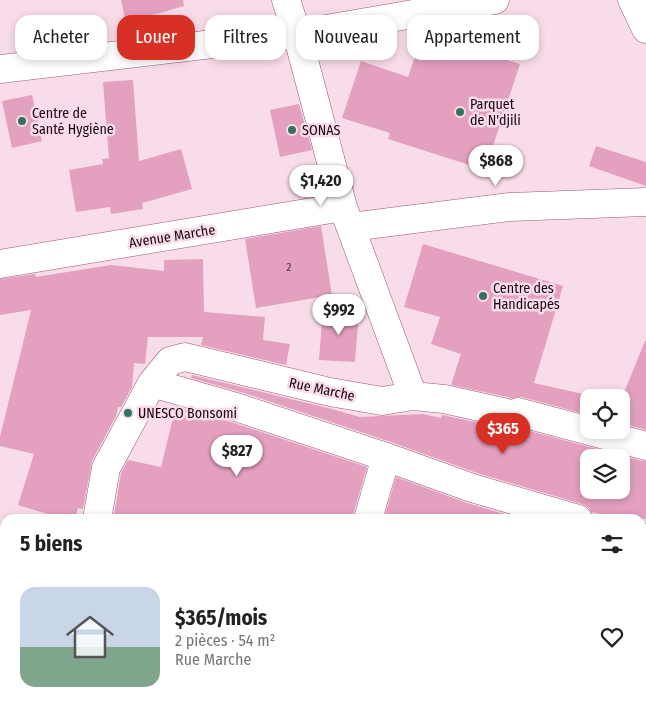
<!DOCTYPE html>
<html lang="fr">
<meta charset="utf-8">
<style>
body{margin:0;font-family:"Fira Sans Condensed",sans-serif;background:#f2f2f2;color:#222;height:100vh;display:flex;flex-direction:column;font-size:19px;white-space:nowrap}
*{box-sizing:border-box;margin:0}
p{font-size:16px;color:#767676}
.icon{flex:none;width:28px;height:28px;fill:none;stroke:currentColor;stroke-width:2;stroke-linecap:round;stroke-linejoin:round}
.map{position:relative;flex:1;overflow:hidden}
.panel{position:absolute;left:0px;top:514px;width:646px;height:196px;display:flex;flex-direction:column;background:#fff;border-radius:15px 15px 0 0;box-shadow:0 2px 8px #0003}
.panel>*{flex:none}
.banner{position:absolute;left:15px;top:15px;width:616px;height:45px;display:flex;gap:10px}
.controls{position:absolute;left:580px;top:389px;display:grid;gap:10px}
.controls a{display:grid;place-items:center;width:50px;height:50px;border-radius:10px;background:#fff;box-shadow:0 2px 8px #0003;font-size:25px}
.price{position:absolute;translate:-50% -42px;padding:0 11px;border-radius:18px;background:#fff;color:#222;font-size:16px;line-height:32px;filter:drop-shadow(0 1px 2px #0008)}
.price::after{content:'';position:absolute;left:50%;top:30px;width:15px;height:11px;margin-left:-8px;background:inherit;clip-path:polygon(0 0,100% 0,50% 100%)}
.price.selected{background:#d93025;color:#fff}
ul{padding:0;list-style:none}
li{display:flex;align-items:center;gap:15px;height:125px;padding:0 20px}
li span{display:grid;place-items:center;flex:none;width:140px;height:100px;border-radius:15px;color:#555}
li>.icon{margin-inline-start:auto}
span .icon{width:60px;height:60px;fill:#fffc;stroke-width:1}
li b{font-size:21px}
h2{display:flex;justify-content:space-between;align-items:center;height:60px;padding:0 20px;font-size:21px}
.pill{padding:0 18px;border-radius:15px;background:#fff;box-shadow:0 2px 8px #0003;font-size:18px;line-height:45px}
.pill.selected{background:#d93025;color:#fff}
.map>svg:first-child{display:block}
.building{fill:#e4a0bf;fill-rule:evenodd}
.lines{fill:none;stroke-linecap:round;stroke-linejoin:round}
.street-casing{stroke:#975976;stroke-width:29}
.street{stroke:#fff;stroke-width:28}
.poi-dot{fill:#34725f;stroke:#f9dce9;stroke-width:2}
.labels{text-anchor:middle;stroke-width:5;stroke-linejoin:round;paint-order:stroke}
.number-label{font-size:11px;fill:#4d2c3c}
.poi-label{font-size:14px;fill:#1b0510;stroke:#f9dce9;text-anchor:start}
.street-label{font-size:14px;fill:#1b0510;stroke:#f9dce9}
</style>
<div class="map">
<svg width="646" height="709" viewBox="0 0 646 709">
<rect width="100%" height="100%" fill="#f9dce9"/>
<path class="building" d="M121,0H183L184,6L146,17L147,20L126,24Z
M423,33L520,64L485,170L388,139L390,133L342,118L361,61L408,77Z
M133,80L139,161L181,149L192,189L142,203L143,209L111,214L110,207L76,212L69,170L103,164L102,159L109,158L103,82Z
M32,95L42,141L12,148L2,101Z
M299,104L312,150L280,157L270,110Z
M596,146L646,162V186L589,166Z
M321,226L332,295L256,308L245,239Z
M423,244L563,286L534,383L601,398H589V415L522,397L512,398L451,385L461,354L431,344L440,317L404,307Z
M203,259L204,312L265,317L263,340L290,344L286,365L201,345L203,337H148L145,364L134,363L132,387L121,407H118L116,416L92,461L83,509L78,508L75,519H64L18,505L34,454L0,446V437L31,310L0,315V279L35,274L36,277L111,265L164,271V260Z
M323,309L359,312L355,362L319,360Z
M645,341H646V430L621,423V400Z
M192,375L328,408L360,417L423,414L441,418L442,415L513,430L522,429L642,461H646V519H613L593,512L592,514L589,508L582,504L477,473L391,442L244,393L191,378ZM589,458H621V490H589Z
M176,406L234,423L367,467L353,515V519H164L134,514L133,519H130L114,515L121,473L128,460L161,467Z
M396,477L467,503L521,519H384Z"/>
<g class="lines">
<g class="street-casing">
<path id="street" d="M286,0L297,34L343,207L413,396
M632,0L646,29
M0,69L297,34L495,0
M351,227L510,207L646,202
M0,264L343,207
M152,383L239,408L386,457L472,488L578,519
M97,519L106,468L152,383L170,361L185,357L330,392L382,401L413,396L444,399L516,415L518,412L646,446
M368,519L386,457
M641,537L646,538
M48,709L49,705
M266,709L268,705"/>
</g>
<use href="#street" class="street"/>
</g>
<g class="poi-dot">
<circle cx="460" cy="112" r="5"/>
<circle cx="22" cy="121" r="5"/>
<circle cx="292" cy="130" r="5"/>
<circle cx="483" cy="296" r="5"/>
<circle cx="128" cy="413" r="5"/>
</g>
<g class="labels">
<g class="number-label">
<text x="289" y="271">2</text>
</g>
<g class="poi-label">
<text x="470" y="109">Parquet<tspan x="470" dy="16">de N'djili</tspan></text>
<text x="32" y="118">Centre de<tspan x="32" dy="16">Santé Hygiène</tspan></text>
<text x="302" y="135">SONAS</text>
<text x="493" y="293">Centre des<tspan x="493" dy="16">Handicapés</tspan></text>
<text x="138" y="418">UNESCO Bonsomi</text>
</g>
<g class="street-label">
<text transform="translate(172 236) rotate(-9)" y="5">Avenue Marche</text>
<text transform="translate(322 389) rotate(12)" y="5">Rue Marche</text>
</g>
</g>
</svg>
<div class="controls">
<a><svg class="icon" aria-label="locate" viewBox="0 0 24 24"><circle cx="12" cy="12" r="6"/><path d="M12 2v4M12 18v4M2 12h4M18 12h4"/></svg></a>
<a><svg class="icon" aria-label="layers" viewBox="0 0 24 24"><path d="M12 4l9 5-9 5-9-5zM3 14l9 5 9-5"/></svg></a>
</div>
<b class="price" style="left:496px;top:187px">$868</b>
<b class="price" style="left:321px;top:207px">$1,420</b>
<b class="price" style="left:339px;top:336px">$992</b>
<b class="price selected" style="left:503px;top:455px">$365</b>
<b class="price" style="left:237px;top:477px">$827</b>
<div class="banner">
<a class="pill">Acheter</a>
<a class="pill selected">Louer</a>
<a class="pill">Filtres</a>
<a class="pill">Nouveau</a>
<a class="pill">Appartement</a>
</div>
<section class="panel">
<h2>5 biens<svg class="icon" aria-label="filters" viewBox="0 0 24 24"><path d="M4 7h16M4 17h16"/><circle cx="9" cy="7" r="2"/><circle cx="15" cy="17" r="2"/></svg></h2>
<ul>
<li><span style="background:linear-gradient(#c9d6e8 60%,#7fa58c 0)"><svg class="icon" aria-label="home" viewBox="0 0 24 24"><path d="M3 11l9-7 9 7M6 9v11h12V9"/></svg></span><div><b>$365/mois</b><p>2 pièces · 54 m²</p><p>Rue Marche</p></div><svg class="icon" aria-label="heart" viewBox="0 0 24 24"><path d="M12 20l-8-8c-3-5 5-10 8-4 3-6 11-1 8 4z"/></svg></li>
</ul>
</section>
</div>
